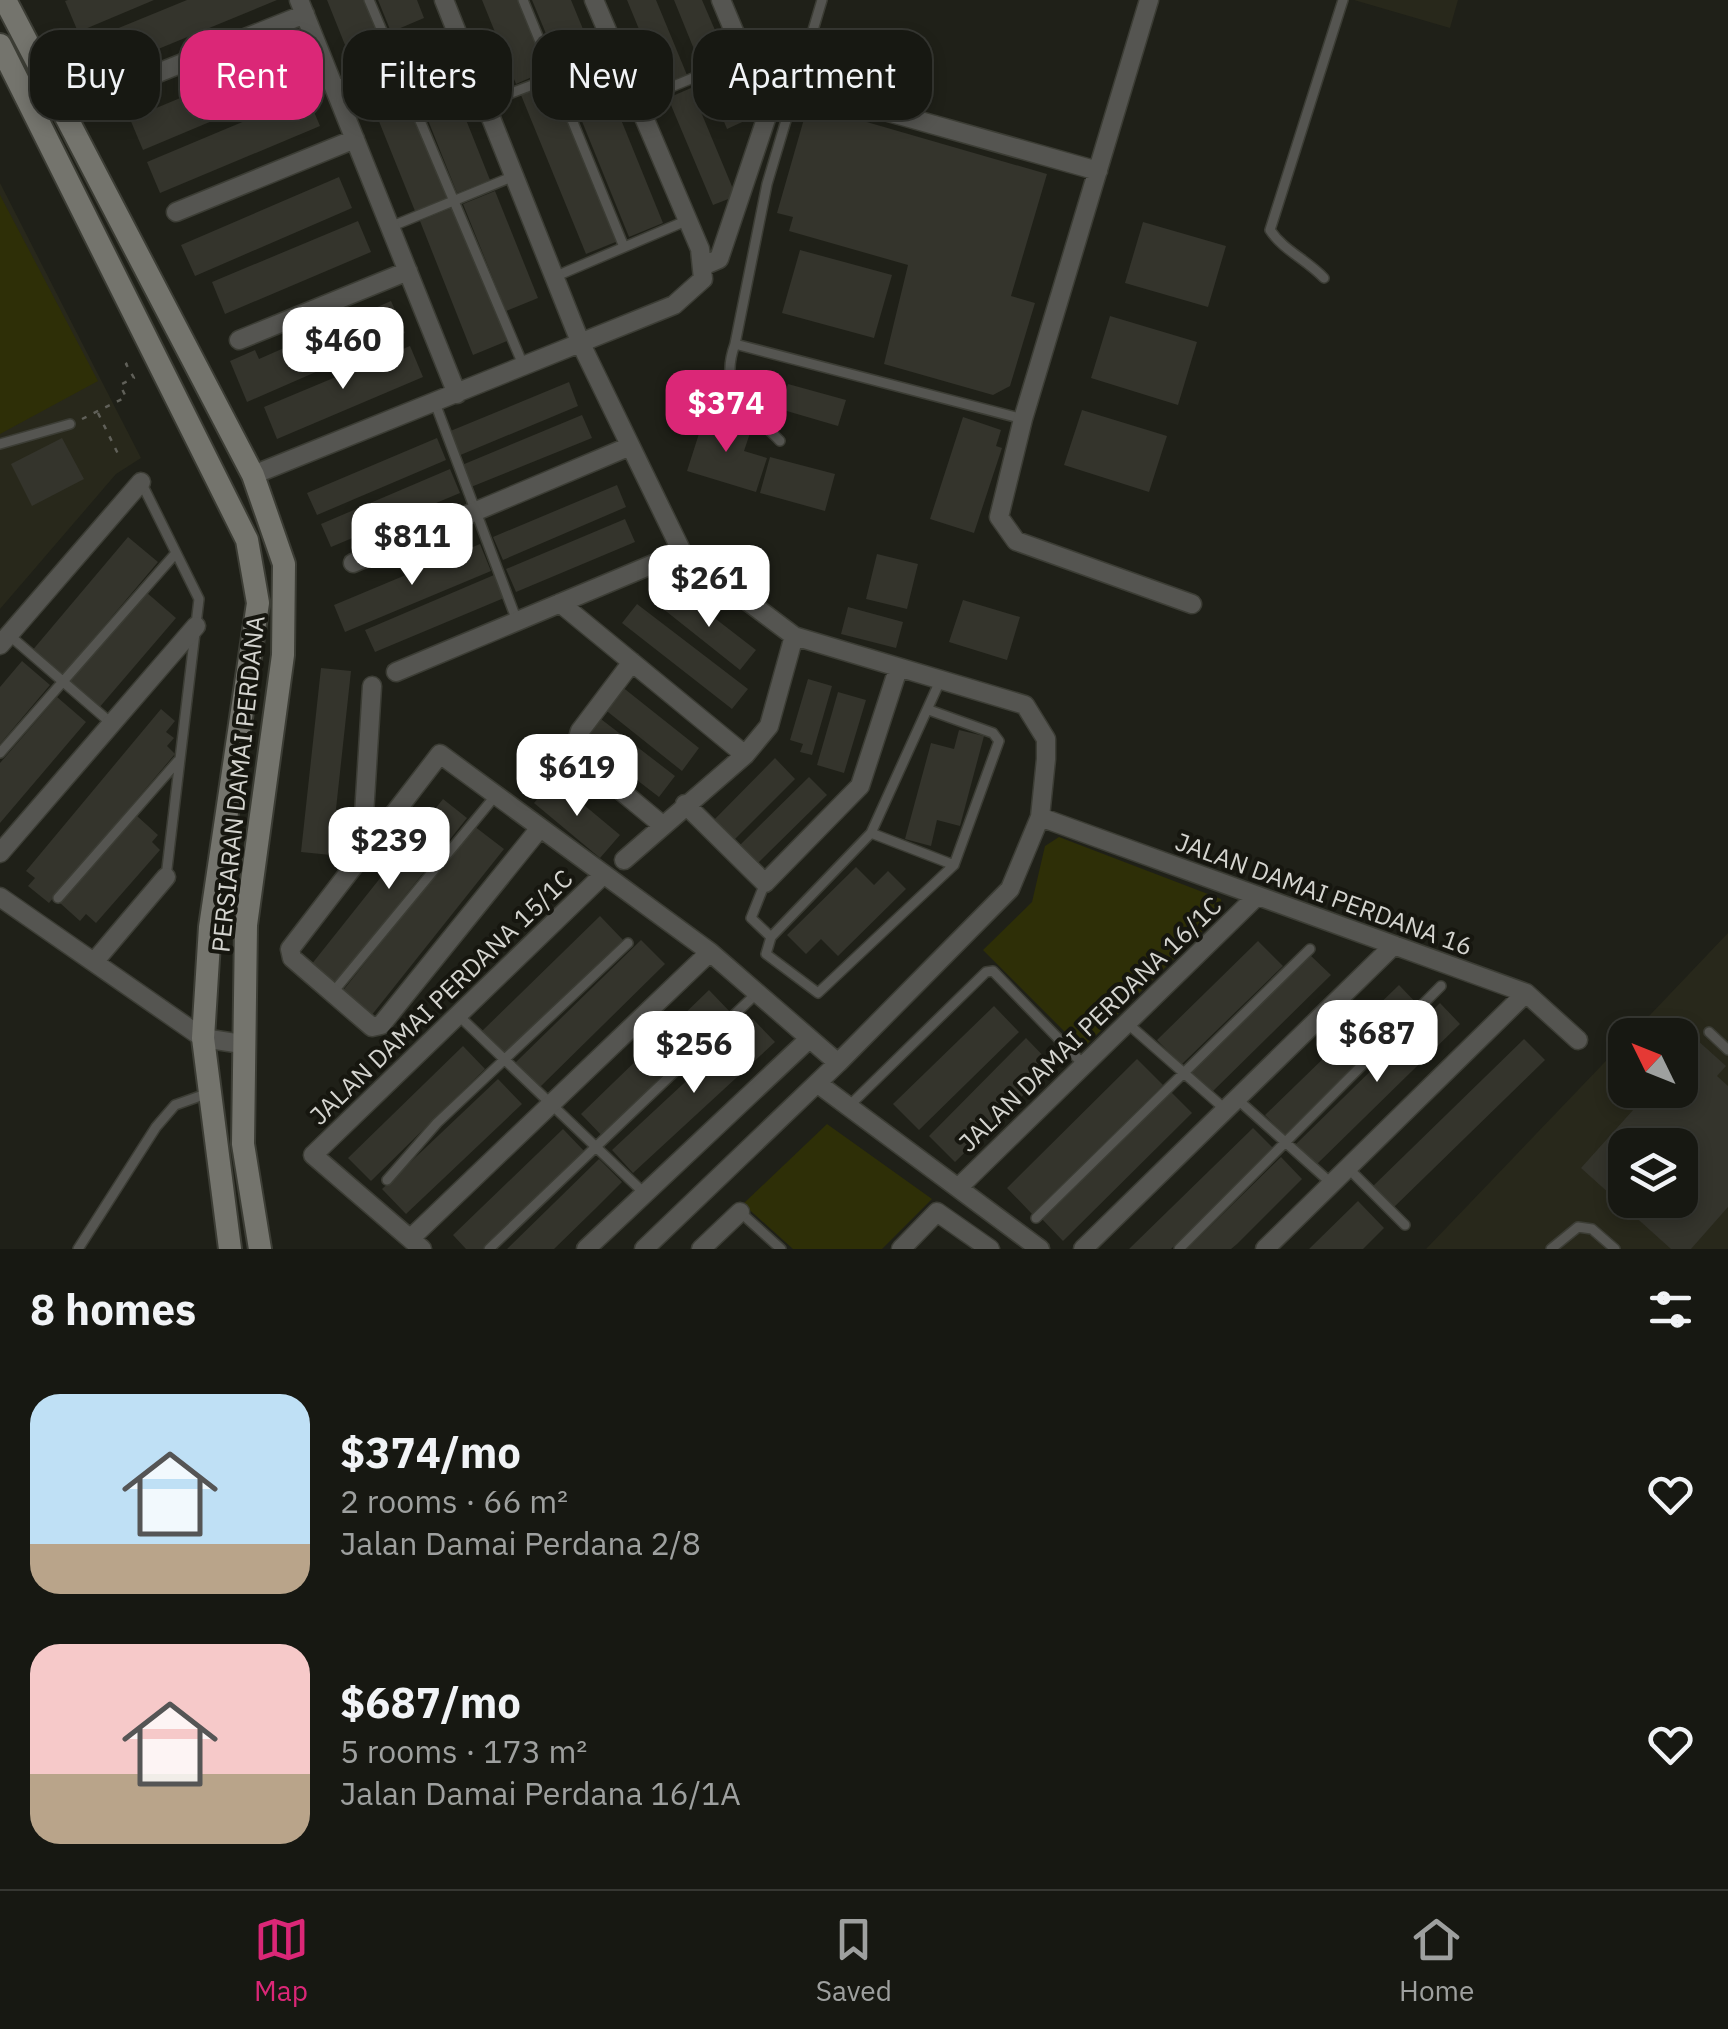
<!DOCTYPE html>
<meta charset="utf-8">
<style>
body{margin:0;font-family:"IBM Plex Sans",sans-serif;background:#242520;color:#f1f3f6;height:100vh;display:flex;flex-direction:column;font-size:38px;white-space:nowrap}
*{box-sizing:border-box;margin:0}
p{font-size:32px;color:#9ea09f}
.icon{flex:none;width:55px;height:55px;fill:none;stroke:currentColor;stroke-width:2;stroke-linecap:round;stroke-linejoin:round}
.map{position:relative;height:1249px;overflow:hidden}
.sheet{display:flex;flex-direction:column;background:#171812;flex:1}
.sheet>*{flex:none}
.top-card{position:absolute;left:30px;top:30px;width:1000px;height:90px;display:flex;gap:20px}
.needle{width:65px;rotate:313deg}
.tools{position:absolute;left:1608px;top:1018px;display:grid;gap:20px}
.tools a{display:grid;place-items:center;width:90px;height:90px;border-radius:20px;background:#171812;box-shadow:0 5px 15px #0003,0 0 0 2px #363732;font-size:50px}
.price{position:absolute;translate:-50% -85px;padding:0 22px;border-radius:20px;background:#fff;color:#222;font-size:32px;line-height:65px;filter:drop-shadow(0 2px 5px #0008)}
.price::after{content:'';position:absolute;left:50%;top:60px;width:30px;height:22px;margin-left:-15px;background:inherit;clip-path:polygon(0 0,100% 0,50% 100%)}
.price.selected{background:#db2777;color:#fff}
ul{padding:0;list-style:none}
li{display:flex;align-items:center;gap:30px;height:250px;padding:0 30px}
li span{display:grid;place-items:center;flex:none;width:280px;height:200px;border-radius:30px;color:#555}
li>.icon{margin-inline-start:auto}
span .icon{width:120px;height:120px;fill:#fffc;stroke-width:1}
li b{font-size:42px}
h2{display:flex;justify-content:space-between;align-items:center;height:120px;padding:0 30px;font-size:42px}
.tag{padding:0 35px;border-radius:30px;background:#171812;box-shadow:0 5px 15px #0003,0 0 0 2px #363732;font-size:35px;line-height:90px}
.tag.selected{background:#db2777;color:#fff}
.dock{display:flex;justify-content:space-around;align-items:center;height:140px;border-top:2px solid #363732;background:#171812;font-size:28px;color:#9ea09f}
.dock a{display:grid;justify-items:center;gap:5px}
.dock .selected{color:#db2777}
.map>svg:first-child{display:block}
.built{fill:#28281b;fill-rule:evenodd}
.green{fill:#2e2f07}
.building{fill:#34342c;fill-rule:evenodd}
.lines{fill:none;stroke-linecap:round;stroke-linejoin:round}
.lane-casing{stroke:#3c3d35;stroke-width:12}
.street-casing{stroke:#3c3d35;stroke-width:21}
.secondary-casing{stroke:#3c3d35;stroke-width:26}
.path{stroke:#606059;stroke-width:2.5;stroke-dasharray:5 8;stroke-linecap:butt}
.lane{stroke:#555551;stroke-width:9}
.street{stroke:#555551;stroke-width:18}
.secondary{stroke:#74746d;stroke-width:22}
.labels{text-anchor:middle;stroke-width:8;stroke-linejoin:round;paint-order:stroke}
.street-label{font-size:25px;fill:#d4d4cf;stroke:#16160f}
</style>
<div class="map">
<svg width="1728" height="1249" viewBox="0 0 1728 1249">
<rect width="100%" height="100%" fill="#1f2018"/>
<path class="built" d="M1354,0H1458L1450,28Z
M0,183L141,458L116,474L0,609Z
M1728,933V1249H1426L1625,1041V1090H1680V1035H1631ZM1625,1145H1680V1200H1625Z"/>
<path class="green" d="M0,195L98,381L0,434Z
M1059,837L1221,899L1222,912L1082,1049L983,950L1032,902L1045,846Z
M827,1124L932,1199L882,1249H793L743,1204Z"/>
<path class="building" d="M154,0L78,32L65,1L68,0Z
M187,0H277L95,75L82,43Z
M327,0H365L380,37L347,50Z
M378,0H417L424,18L391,32Z
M482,0H519L548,70L516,84Z
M532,0H571L592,51L559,65Z
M627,0H656L687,75L662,85Z
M674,0H702L727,58L702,69Z
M290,52L302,83L143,150L130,119Z
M598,63L663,223L629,237L564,77Z
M731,70L751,118L727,129L707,80Z
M447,72L490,180L457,193L414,85Z
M553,82L618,241L586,254L521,95Z
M691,88L736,196L713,205L668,98Z
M404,91L447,198L415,211L372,104Z
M307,95L320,126L160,193L147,162Z
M808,105L1047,174L1011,296L1035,303L1010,386L993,395L884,364L908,265L789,231L793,217L777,213Z
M339,177L352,208L195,276L181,245Z
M495,191L538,298L506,311L463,204Z
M454,207L507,341L473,355L420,221Z
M358,221L371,252L225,314L212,282Z
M1143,222L1226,246L1208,307L1125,283Z
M800,250L892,275L874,338L782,313Z
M391,301L405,333L247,402L230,361L255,350L259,359Z
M1110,316L1197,342L1178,405L1091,378Z
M410,346L423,377L277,439L264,407Z
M569,382L578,406L458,456L448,432Z
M788,384L846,400L838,426L780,409Z
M1082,410L1167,436L1149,492L1064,465Z
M582,415L592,438L471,487L462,465Z
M705,415L751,430L744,451L767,458L756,492L687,471Z
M963,417L1001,430L996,446L1002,448L974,533L930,519Z
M62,438L84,479L32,506L11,464Z
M437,438L446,460L317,515L307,493Z
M770,457L835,474L825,511L760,493Z
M450,469L460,493L331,547L321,524Z
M617,485L626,507L503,560L493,537Z
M625,519L635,542L516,592L506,569Z
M128,537L158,562L61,677L31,652Z
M480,544L491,571L345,632L334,605Z
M877,554L918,564L907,609L866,599Z
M494,575L504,598L375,652L365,630Z
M677,589L756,650L740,670L662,608Z
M146,592L176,618L98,709L68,683Z
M963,600L1020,617L1007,660L949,642Z
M637,604L748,689L732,709L622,623Z
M848,607L903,622L896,648L841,634Z
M22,661L50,685L0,744V687Z
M321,668L351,671L331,855L301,852Z
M808,679L832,686L812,755L800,752L803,744L790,740Z
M621,686L699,748L682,771L603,708Z
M838,692L866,700L844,773L817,765Z
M57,697L86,722L0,823V763Z
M161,709L175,721L166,732L174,738L167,746L175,754L49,903L28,886L35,878L26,871Z
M597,716L675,776L659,797L581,737Z
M959,730L984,736L960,826L937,820L931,846L905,839L931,743L954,749Z
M775,758L795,779L728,846L708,826Z
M809,777L827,795L758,863L740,845Z
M554,780L620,835L600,858L534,803Z
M443,799L467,818L335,984L311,965Z
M137,816L158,835L152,842L160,850L96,923L86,914L80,921L60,903Z
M474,826L504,849L371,1016L341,993Z
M856,867L874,885L888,871L906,889L838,956L821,939L806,954L787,935Z
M600,916L623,940L503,1058L479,1034Z
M641,940L665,964L539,1088L515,1063Z
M1258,941L1283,966L1181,1065L1157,1040Z
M1310,955L1331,975L1210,1094L1190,1074Z
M1399,985L1420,1007L1286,1137L1265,1115Z
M709,990L733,1015L605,1139L581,1114Z
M1440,1003L1460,1024L1315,1166L1294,1146Z
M994,1006L1019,1032L919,1130L893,1104Z
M753,1019L775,1042L633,1173L612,1150Z
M1026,1038L1053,1066L955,1162L929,1136Z
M1524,1039L1545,1060L1391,1210L1370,1189Z
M1696,1039L1726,1066L1717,1076L1728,1086V1207L1691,1249H1671L1581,1168L1651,1090H1680V1058ZM1625,1145H1680V1200H1625Z
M463,1046L485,1069L371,1181L348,1158Z
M1137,1059L1163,1085L1032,1214L1007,1188Z
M498,1079L522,1104L406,1214L382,1189Z
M1171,1092L1192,1113L1063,1241L1042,1219Z
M1253,1128L1274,1149L1171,1249H1129Z
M563,1129L585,1152L485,1249H466L453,1235Z
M1281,1157L1302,1179L1237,1244L1231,1249H1187Z
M599,1159L622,1182L595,1209L554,1249H507Z
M1358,1201L1384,1228L1363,1249H1309Z"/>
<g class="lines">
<g class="lane-casing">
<path id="lane" d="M369,0L524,367
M523,0L624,247
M822,0L767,184L735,344L1023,419
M637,101L744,57
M485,103L617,53
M390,227L514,176
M554,277L688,220
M1324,278C1307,260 1283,250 1270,230L1343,0
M735,344C717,393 749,409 780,441
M435,403L517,621
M0,444L70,424
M141,482L199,599L166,877
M9,635L111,723
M940,681L871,833L771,937L766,954L818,993L954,865
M0,753L176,553
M871,833L954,865L999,741L993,733L929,710
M765,883L751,918L771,937
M58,898L178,761
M334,991L496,795
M458,1015L643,1192
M1127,1023L1226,1110
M1709,1032L1728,1050
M1237,1099L1331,1183
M848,1107L986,972L993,971L1084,1065
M1347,1167L1405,1225
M387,1180L437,1123L628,943
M740,1212L781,1249
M1036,1218L1310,949
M78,1249L156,1127L175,1105L206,1094
M489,1249L758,992
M1179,1249L1441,986
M1551,1249L1578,1227L1592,1229L1615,1249"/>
</g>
<g class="street-casing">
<path id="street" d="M299,0L457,394
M444,0L581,344L682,552L794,636L1025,705L1046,739V759L1040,817L1010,889L838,1063L644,1249
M1149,0L1023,419L999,517L1016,541L1192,604
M336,91L459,39
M108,93L305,14
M881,110L1098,171
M176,212L355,139
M705,265L719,259L768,113L721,0
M239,340L408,271
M253,475L674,305L703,279L700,249L594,0
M353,563L628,447
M560,603L745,755
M0,645L141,482
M632,662L580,731L574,752L661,824
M396,672L682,552
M685,804L765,883L860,786L898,669
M1040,817L1526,993L1578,1040
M540,828L381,1025L372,1027L292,958L290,949L440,754L710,952L838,1063
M367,845L363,831L372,686
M0,853L196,626
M624,860L745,755L769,726L794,636
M0,897L203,1038L242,1044
M94,962L166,877
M817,1083L1040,1249
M958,1188L1257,896
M411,1238L710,952
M422,1249L313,1155L604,874
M586,1249L809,1039
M701,1249L740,1212
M901,1249L937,1212L990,1249
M1083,1249L1394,945
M1265,1249L1526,993"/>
</g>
<g class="secondary-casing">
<path id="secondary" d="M5,0L253,475L284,564L283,655L246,925L243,1144L260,1249
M0,45L247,540L258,603L210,927L203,1038L230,1249"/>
</g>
<path class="path" d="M98,413L120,458
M82,419L126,397L120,385L134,378L126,364L133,360"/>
<use href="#lane" class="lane"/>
<use href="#street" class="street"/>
<use href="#secondary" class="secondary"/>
</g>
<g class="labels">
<g class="street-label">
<text transform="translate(238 784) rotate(-84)" y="9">PERSIARAN DAMAI PERDANA</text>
<text transform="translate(1324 894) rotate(20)" y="9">JALAN DAMAI PERDANA 16</text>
<text transform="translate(441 997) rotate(-44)" y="9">JALAN DAMAI PERDANA 15/1C</text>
<text transform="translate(1090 1024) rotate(-44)" y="9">JALAN DAMAI PERDANA 16/1C</text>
</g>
</g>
</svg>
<div class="tools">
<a><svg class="needle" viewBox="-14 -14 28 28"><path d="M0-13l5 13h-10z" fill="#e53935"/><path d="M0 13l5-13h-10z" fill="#9ea09f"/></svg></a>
<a><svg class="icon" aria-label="layers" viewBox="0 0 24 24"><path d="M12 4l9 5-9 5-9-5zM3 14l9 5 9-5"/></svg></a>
</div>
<b class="price" style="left:343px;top:392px">$460</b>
<b class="price selected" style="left:726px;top:455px">$374</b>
<b class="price" style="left:412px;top:588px">$811</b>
<b class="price" style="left:709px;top:630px">$261</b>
<b class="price" style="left:577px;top:819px">$619</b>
<b class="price" style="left:389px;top:892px">$239</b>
<b class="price" style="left:1377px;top:1085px">$687</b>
<b class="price" style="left:694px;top:1096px">$256</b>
<div class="top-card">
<a class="tag">Buy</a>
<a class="tag selected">Rent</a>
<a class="tag">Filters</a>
<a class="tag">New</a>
<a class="tag">Apartment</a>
</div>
</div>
<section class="sheet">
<h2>8 homes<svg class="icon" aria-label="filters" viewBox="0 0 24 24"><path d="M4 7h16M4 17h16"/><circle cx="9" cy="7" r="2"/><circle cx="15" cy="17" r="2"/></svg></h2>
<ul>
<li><span style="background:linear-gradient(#bfe0f5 75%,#b9a48a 0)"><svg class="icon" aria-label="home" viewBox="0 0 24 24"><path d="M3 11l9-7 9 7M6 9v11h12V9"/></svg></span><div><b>$374/mo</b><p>2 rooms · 66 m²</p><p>Jalan Damai Perdana 2/8</p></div><svg class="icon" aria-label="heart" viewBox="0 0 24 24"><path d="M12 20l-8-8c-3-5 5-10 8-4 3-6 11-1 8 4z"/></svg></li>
<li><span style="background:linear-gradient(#f6c9c9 65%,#b9a48a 0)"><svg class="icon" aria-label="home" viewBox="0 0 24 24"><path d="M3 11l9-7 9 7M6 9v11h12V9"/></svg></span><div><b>$687/mo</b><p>5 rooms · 173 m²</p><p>Jalan Damai Perdana 16/1A</p></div><svg class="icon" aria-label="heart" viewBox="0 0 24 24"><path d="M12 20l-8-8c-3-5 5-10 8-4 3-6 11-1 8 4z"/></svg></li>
</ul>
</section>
<nav class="dock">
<a class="selected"><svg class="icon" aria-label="map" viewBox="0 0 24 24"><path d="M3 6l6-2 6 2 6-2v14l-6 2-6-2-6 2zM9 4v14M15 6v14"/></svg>Map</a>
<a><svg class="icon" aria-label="saved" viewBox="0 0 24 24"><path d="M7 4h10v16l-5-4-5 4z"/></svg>Saved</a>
<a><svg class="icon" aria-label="home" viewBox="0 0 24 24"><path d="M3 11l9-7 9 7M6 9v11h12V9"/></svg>Home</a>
</nav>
